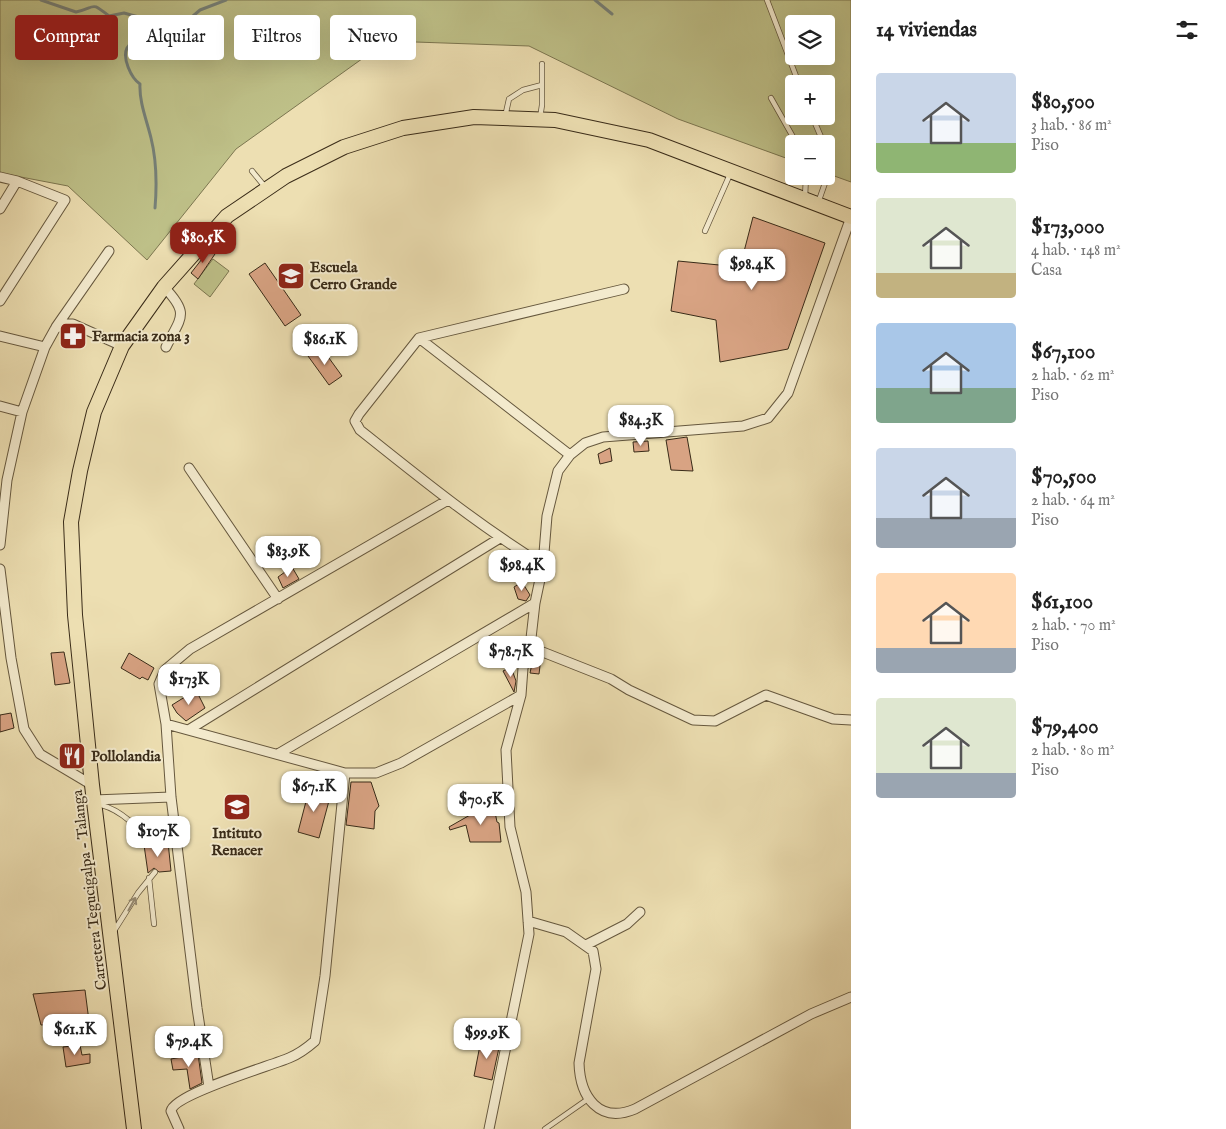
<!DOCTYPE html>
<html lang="es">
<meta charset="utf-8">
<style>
body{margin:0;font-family:"IM FELL English",serif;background:#f6f6f6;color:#222;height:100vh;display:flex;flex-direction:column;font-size:19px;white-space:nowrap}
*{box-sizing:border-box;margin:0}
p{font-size:16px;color:#767676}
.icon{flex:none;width:28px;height:28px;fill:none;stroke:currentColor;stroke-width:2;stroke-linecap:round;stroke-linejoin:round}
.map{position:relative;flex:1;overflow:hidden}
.sheet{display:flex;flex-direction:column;background:#fff;width:375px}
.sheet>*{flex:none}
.hud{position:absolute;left:15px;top:15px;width:475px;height:45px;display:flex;gap:10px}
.controls{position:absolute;left:785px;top:15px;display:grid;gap:10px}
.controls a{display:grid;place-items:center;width:50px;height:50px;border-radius:5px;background:#fff;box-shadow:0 5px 20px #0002;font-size:25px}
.price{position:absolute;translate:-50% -42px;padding:0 11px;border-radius:10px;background:#fff;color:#222;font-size:16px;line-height:32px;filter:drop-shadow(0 1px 2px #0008)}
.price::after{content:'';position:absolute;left:50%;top:30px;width:15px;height:11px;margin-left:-8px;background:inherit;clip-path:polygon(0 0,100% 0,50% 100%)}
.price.selected{background:#8f2418;color:#fff}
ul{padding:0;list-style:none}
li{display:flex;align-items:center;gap:15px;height:125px;padding:0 25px}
li span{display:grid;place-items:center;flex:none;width:140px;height:100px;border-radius:5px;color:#555}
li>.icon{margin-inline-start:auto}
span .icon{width:60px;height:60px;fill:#fffc;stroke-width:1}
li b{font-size:21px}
h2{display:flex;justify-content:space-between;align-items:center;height:60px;padding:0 25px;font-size:21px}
.tag{padding:0 18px;border-radius:5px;background:#fff;box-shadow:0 5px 20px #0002;font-size:18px;line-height:45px}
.tag.selected{background:#8f2418;color:#fff}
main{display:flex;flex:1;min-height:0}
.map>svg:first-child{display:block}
.green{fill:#bec088;stroke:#7c7650;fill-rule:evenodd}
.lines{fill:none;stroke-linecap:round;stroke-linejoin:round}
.stream{stroke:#768078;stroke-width:3}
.building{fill:#d8a383;stroke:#392b18}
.lane-casing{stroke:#66583e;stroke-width:6}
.street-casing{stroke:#66583e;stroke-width:11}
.primary-casing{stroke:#392b18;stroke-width:16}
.lane{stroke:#f3eacd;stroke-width:4.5}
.street{stroke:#f3eacd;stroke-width:9}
.primary{stroke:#eddfb2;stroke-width:14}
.oneway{stroke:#968a72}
.labels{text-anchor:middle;stroke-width:4;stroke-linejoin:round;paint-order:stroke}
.poi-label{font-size:15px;font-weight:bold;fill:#392b18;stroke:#f3eacd;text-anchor:start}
.street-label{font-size:15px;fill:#392b18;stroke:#f3eacd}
</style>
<main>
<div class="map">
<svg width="851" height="1129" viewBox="0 0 851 1129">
<rect width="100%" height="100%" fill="#eddfb2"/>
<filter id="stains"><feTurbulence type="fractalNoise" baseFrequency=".004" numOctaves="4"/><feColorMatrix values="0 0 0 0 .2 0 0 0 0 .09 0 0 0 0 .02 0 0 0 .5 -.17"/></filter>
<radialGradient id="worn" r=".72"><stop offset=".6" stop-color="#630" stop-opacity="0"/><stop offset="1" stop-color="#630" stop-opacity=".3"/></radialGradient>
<path class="green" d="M0,0H851V182L826,173V144H794V161L678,119L529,46L387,41L236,149L147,260L68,186L0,173ZM794,24H826V56H794ZM794,84H826V116H794Z
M213,259L229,271L210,297L194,284Z"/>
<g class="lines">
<path class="stream" d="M41,0L76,12C97,7 90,1 109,16L124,13L146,19L154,17L173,23L186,22L200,10L226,0
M595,0L612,14
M133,17L140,32C137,38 131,42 127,48C122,58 131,78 140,84C139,102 147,121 151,138C157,162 157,184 155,208"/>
</g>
<path class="building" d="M753,217L825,243L788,349L720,362L716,320L671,311L678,261L740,267Z
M209,250L215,254L198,279L191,273Z
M265,263L301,315L285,326L249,274Z
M321,347L342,376L329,385L308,356Z
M687,437L693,471L671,470L666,440Z
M648,441L649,451L634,452L633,442Z
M610,448L612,461L600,464L598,454Z
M292,567L299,579L283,588L278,577Z
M522,582L530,595L526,601L518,599L514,587Z
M64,652L70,683L55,685L51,653Z
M129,653L154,668L148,680L142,677L140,679L121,668Z
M537,656L541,658L539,674L530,673L533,659Z
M511,667L516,681L514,692L503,671Z
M196,690L205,708L186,721L177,713L172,705Z
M11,713L14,728L0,732V715Z
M351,782H371L379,806L375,811L374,829L346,825Z
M316,788L324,791V796L330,797L319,838L298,832L309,790L315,791Z
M494,807L497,822L499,823L501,842H470L466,825L450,830L449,827L477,811Z
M168,842L171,871L159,872L154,868L148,873L144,845L152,848L156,844Z
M85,990L89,1021L41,1025L33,994Z
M481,1040L500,1043L492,1080L474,1076Z
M80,1045L82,1055L90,1054V1063L66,1067L63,1047Z
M198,1054L202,1083L190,1089L187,1069L173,1070L171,1059Z"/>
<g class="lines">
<g class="lane-casing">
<path id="lane" d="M767,0L799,84
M771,98L797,144
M812,116L824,144
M505,117L509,99L523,90L542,85
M540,118L542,105V64
M252,171L266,188
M805,198L806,176
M818,203L831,166L826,150
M705,231L731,172
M95,804C118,806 138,827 152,844
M149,878L154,924
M114,931L138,893L155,872
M545,1129L588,1099"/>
</g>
<g class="street-casing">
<path id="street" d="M0,177L17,181L65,200L0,301
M0,209L17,181
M164,287C190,314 181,317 166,347
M56,327L109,251
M0,336L45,347
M419,338L570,455
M0,406L22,412
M189,468L278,599
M0,545L7,480L22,412L45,347L55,329L63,324H73L122,346
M543,565C478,525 420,478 360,430L355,421L359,414L419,338L624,289
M0,569L11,658L24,729L40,754L92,785
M530,647L611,679L629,690L693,720L715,721L766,695L833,719L851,720
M166,724L345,773H376L401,763L521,695
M190,729L500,538
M278,754L535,603
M94,800L171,797
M528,921L566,932L593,951L596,969L579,1063C580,1097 599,1124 635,1109L811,1014L851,997
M586,945L627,924L640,912
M209,1087L197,1008L171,797L166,724L159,684L165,670L190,649L448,500
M179,1129L171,1111C174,1094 270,1066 289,1058C299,1054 307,1048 315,1041L325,976L345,773
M489,1129L529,934L526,892L510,827L506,750L521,695L523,668L530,647L535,603L543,565L547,516L558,471L570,455L585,443L603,437L743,426L768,418L788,393L851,217"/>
</g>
<g class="primary-casing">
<path id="primary" d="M134,1129L92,785L75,615L71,522L80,471L94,412L122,346L164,287L227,216L286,176L344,147L403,128L474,117L555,120L649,140L851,217"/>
</g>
<use href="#lane" class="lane"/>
<use href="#street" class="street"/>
<use href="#primary" class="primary"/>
</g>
<defs><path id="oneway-shaft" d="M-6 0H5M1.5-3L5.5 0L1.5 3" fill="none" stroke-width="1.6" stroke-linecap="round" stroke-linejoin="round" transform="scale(1.25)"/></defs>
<use class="oneway" href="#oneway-shaft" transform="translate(132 904) rotate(-61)"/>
<defs>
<g id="school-square" transform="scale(1.4375)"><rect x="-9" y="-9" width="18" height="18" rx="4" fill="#8f2418" stroke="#f3eacd"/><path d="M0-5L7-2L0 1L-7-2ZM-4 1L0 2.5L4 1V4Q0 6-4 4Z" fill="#fff"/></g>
<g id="pharmacy-square" transform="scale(1.4375)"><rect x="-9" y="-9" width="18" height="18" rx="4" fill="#8f2418" stroke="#f3eacd"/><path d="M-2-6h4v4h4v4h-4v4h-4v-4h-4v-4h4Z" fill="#fff"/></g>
<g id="restaurant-square" transform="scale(1.4375)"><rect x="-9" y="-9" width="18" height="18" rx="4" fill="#8f2418" stroke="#f3eacd"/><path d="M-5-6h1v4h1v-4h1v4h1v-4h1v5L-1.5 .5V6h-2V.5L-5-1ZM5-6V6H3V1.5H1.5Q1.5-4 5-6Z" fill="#fff"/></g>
</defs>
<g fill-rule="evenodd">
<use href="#school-square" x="291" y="276"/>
<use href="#pharmacy-square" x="73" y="336"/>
<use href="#restaurant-square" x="72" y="756"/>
<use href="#school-square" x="237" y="807"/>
</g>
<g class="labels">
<g class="poi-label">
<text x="310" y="272">Escuela<tspan x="310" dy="17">Cerro Grande</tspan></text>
<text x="92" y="341">Farmacia zona 3</text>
<text x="91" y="761">Pollolandia</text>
<text x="237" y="838" text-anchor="middle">Intituto<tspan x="237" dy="17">Renacer</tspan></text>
</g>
<g class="street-label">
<text transform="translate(89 890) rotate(-97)" y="5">Carretera Tegucigalpa - Talanga</text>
</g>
</g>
<rect width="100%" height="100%" filter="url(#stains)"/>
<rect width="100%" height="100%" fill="url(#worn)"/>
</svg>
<div class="controls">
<a><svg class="icon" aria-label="layers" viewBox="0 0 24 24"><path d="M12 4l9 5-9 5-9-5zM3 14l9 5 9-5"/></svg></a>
<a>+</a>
<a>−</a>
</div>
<b class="price selected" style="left:203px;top:264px">$80.5K</b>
<b class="price" style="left:752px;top:291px">$98.4K</b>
<b class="price" style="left:325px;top:366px">$86.1K</b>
<b class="price" style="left:641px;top:447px">$84.3K</b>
<b class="price" style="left:288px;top:578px">$83.9K</b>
<b class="price" style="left:522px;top:592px">$98.4K</b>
<b class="price" style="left:511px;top:678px">$78.7K</b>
<b class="price" style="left:189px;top:706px">$173K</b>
<b class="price" style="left:314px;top:813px">$67.1K</b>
<b class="price" style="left:481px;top:826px">$70.5K</b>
<b class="price" style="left:158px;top:858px">$107K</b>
<b class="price" style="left:75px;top:1056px">$61.1K</b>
<b class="price" style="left:487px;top:1060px">$99.9K</b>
<b class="price" style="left:189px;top:1068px">$79.4K</b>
<div class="hud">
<a class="tag selected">Comprar</a>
<a class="tag">Alquilar</a>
<a class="tag">Filtros</a>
<a class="tag">Nuevo</a>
</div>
</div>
<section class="sheet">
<h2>14 viviendas<svg class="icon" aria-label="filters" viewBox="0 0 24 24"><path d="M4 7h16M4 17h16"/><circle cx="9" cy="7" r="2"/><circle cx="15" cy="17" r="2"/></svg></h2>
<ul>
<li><span style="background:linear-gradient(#c9d6e8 70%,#8fb573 0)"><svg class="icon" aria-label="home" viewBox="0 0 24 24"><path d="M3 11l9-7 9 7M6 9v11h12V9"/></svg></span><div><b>$80,500</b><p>3 hab. · 86 m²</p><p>Piso</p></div></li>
<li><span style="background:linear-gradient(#dfe7d0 75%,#c2b280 0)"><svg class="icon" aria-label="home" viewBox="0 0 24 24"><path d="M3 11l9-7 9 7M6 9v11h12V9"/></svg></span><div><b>$173,000</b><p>4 hab. · 148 m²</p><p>Casa</p></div></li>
<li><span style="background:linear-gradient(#a9c7e8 65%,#7fa58c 0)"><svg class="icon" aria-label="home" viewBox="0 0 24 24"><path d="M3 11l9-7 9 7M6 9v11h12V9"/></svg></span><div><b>$67,100</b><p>2 hab. · 62 m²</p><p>Piso</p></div></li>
<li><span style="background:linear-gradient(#c9d6e8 70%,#9aa5b1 0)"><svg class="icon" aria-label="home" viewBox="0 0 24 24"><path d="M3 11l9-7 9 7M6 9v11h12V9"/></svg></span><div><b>$70,500</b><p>2 hab. · 64 m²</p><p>Piso</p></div></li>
<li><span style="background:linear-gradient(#ffd9b3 75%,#9aa5b1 0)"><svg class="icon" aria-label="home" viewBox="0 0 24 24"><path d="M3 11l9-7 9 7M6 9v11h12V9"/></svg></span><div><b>$61,100</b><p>2 hab. · 70 m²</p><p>Piso</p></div></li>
<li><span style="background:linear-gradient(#dfe7d0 75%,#9aa5b1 0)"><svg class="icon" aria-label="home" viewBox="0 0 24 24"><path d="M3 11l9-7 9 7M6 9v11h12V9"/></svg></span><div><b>$79,400</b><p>2 hab. · 80 m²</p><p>Piso</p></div></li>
</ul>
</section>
</main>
